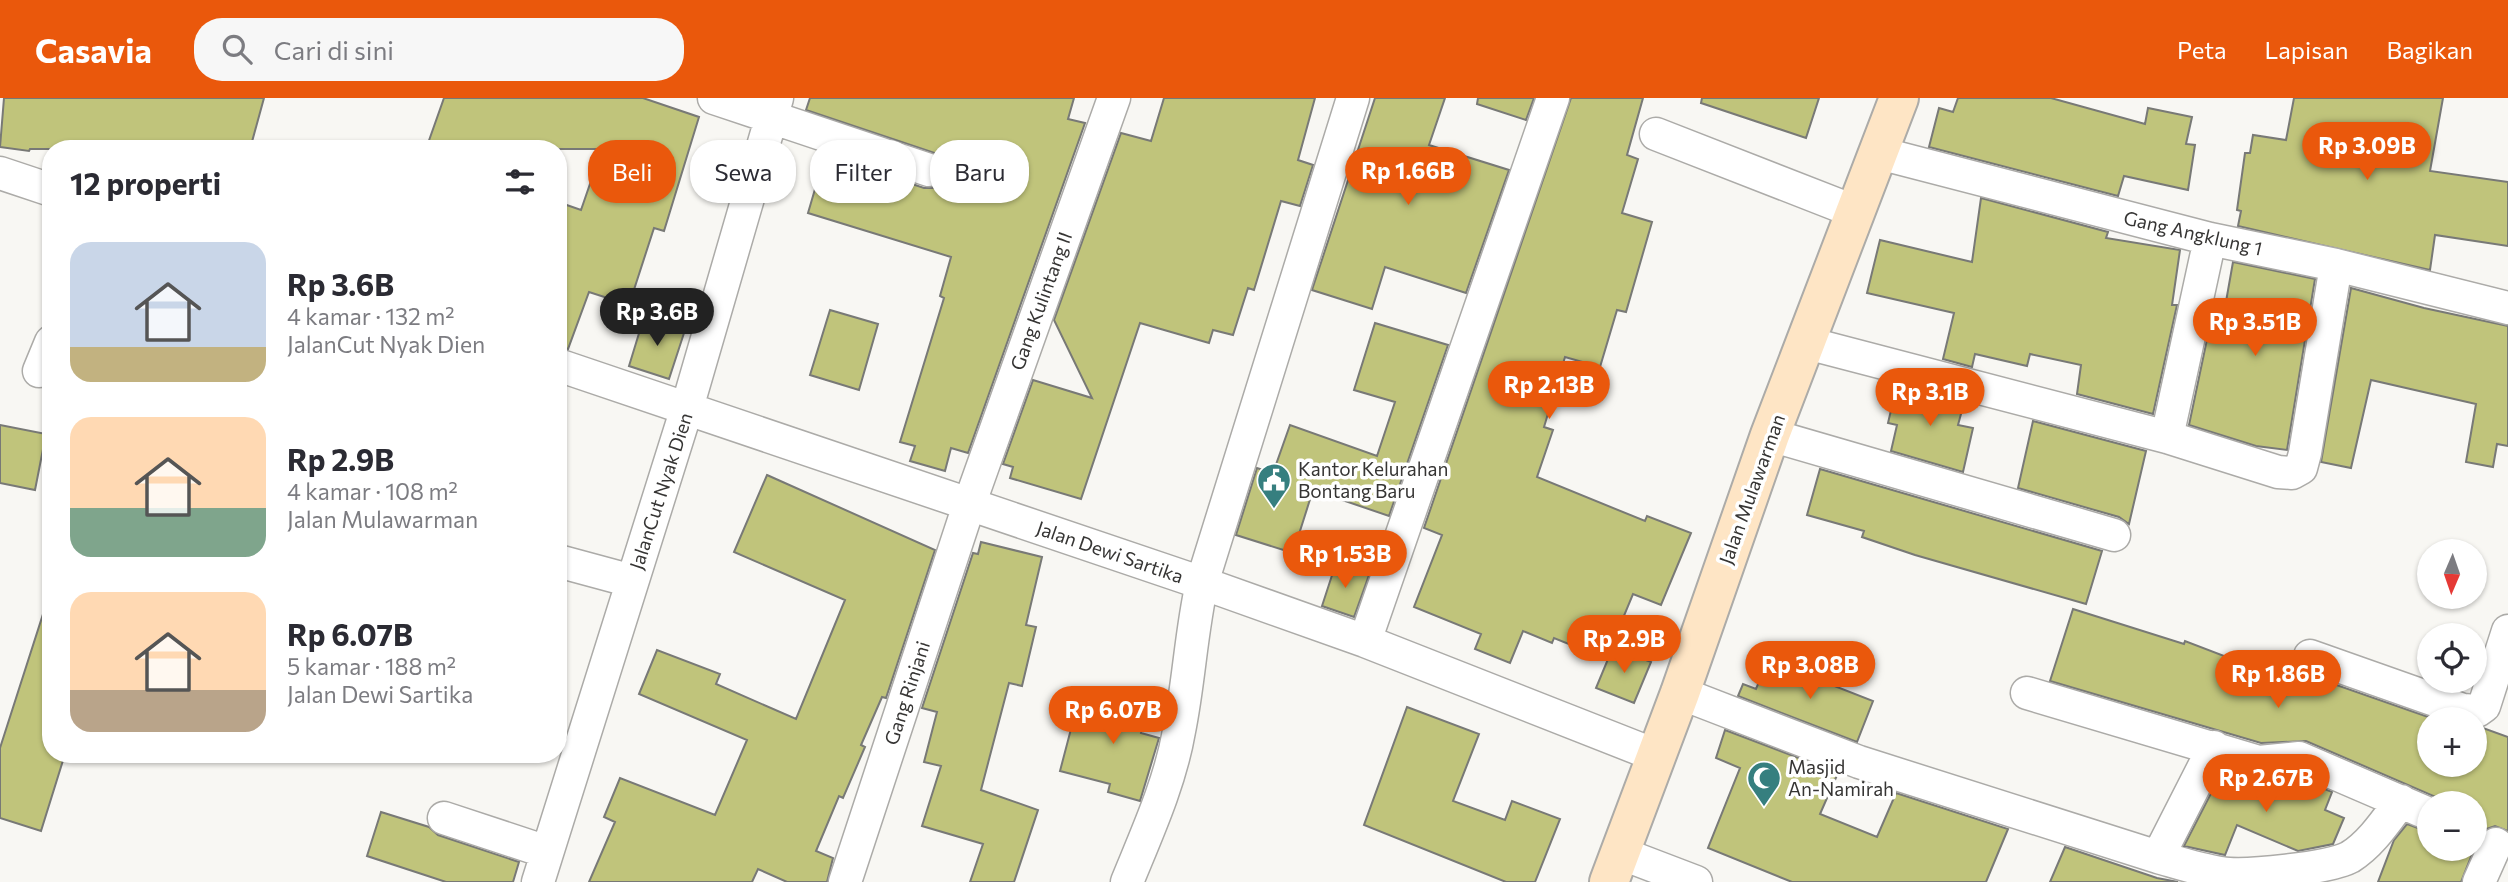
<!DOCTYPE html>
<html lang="id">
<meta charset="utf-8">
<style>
body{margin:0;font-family:Commissioner,sans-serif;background:#f7f7f7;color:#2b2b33;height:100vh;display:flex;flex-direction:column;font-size:26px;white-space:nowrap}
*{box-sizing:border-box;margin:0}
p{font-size:23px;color:#7c7c81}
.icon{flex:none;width:38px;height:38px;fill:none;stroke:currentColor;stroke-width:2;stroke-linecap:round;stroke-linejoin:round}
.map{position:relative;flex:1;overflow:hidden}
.details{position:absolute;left:42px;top:42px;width:525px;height:623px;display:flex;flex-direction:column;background:#fff;border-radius:28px;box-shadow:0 2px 5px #0004}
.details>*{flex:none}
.hud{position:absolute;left:588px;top:42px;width:665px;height:63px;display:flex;gap:14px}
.needle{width:46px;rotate:182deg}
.fabs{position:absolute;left:2417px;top:441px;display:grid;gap:14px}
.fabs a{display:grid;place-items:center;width:70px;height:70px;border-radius:50%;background:#fff;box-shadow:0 2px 5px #0004;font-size:35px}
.price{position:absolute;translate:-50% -60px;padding:0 16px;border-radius:24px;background:#ea580c;color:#fff;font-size:23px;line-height:46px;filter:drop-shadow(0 2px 4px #0008)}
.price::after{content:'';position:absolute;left:50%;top:42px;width:21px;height:16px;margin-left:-10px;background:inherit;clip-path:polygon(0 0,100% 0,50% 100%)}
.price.selected{background:#222;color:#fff}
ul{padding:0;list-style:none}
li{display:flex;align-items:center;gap:21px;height:175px;padding:0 28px}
li span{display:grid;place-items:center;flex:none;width:196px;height:140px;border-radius:21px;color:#555}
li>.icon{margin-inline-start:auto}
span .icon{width:84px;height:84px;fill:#fffc;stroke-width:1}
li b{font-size:30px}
h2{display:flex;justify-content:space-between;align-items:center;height:84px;padding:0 28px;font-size:30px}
.pill{padding:0 24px;border-radius:28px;background:#fff;box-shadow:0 2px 5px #0004;font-size:24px;line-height:63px}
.pill.selected{background:#ea580c;color:#fff}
header{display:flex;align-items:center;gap:42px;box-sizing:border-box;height:98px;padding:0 35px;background:#ea580c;color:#fff}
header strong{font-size:33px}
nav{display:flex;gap:38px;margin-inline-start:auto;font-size:24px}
.search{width:490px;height:63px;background:#f7f7f7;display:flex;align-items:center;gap:18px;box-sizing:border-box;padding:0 24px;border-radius:28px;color:#7c7c81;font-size:26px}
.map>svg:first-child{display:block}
.building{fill:#c0c47b;stroke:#787976;stroke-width:2}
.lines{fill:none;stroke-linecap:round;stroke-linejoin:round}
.street-casing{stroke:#acaba8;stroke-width:35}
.secondary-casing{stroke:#acaba8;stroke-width:42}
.street{stroke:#fff;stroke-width:32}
.secondary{stroke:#fee5c5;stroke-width:38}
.labels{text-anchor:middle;stroke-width:7;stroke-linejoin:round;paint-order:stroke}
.street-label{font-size:19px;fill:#363534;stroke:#fff}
.poi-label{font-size:19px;fill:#363534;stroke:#fff;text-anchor:start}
</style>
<header>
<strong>Casavia</strong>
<div class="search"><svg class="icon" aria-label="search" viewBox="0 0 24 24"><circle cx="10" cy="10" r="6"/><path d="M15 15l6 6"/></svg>Cari di sini</div>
<nav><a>Peta</a><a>Lapisan</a><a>Bagikan</a></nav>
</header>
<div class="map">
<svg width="2508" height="784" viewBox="0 0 2508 784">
<rect width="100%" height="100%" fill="#f8f7f3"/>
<path class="building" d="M4,0H264L250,51H30L29,53L0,49Z
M444,0H643L699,19L664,133L654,130L629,207L589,194L568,251L558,249V104L581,112L602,51H426Z
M810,0H1074L1068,21L1085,25L968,355L951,350L945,373L910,363L915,348L900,344L944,200L940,198L951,159L808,115L825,57L924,90H933L942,85L947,77V68L935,55L806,12Z
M1164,0H1315L1298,62L1313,67L1300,108L1281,103L1254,192L1248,190L1233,237L1213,232L1209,245L1140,225L1081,401L1010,380L1013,369L1003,366L1033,282L1092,300L1054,222L1121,35L1151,43Z
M1375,0H1445L1429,47L1509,72L1466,195L1385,169L1372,211L1312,192Z
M1478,0H1534L1526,22L1477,6Z
M1571,0H1643L1627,57L1638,61L1622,115L1652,124L1626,214L1617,212L1600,269L1565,259L1544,329L1553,332L1537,379L1645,423L1647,418L1691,435L1661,507L1633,496L1606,561L1554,540L1552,545L1523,533L1510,565L1475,551L1481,536L1414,509L1442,437L1424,430Z
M1702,0H1819L1806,40L1701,5Z
M1958,0H2051L2145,26L2148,10L2192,19L2186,46L2195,47L2188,92L2124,78L2118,98L1929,49L1939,10L1953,14Z
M2294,0H2443L2430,73L2508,84V148L2435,137L2430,172L2238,128L2241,113L2237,112L2245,55H2250L2253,37L2286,42Z
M1981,100L2108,134L2106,140L2180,152L2172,207H2177L2153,316L2077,296L2081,267L2030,256L2027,268L1975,256L1972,269L1943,261L1954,215L1867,195L1880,142L1972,164Z
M2233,164L2315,181L2287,352L2256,348L2189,327L2213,213L2224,215Z
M2351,190L2424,210L2508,228V348L2497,346L2493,369L2466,364L2476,306L2371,282L2351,370L2321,364Z
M830,212L878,226L859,292L810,277Z
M644,219L685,232L669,281L629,268Z
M1375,225L1448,247L1389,418L1313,392L1293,455L1236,437L1257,370L1273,375L1290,327L1377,358L1395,304L1354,292Z
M1897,287L1964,305L1958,327L1973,330L1963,374L1891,353L1897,327L1888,325Z
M2033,323L2146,353L2129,426L2119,419L2018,390Z
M0,327L46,336L35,392L0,385Z
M1820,371L2102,453L2086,506L1915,457L1862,439L1864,433L1807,417Z
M767,377L935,452L886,600L882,599L861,647L865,649L843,700L839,698L816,753L833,760L827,784H787L758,771L752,784H589L615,724L604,719L620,680L715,717L747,642L639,596L657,552L720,576L716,586L796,621L845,502L734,454Z
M981,444L1042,459L1026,527L1036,529L1022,588L1009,585L981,692L1038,712L1014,784H970L983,746L922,728L941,668L924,664L937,614L922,610L973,455L978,456Z
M1336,465L1369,477L1354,519L1322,508Z
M45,510L51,511V656H65L41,733L0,720V650Z
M2073,511L2184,546L2185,543L2250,568L2253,560L2327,588L2328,584L2434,621H2429V667H2474V631L2483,630L2508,639V733L2495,728L2486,731L2474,749V705H2444L2436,699L2306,643L2261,645L2050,583Z
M1613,549L1651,564L1634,605L1596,590Z
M1768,562L1873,603L1857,644L1738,598L1743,586L1756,591Z
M1115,591L1150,600L1141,635L1159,640L1140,703L1108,694L1110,686L1060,673L1076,612L1107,620Z
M1407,609L1479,636L1453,703L1505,722L1512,703L1560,721L1535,784H1506L1364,727Z
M1725,632L1838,675L1820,716L1877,739L1896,695L2008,731L1986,784H1792L1708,750L1740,670L1716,660Z
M2223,672L2260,682L2296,679L2332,694L2325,712L2344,720L2333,746L2298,753L2237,727L2225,757L2184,748Z
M381,714L429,729L438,737L519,764L513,784H446L367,758Z
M2407,726L2429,734V751H2474L2461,784H2378L2394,742Z
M2065,749L2157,780L2178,784H2050Z"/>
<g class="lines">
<g class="street-casing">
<path id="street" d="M714,0L929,72
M1656,36L1856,114
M1879,55L2210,141L2336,167L2508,210
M0,75L51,92
M1807,245L2167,339L2278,374L2292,375L2301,370L2305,355L2336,167
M558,267L1202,485L1365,543L1655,657
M39,273L51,244
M1770,337L2114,437
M2167,339L2210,141
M558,463L632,483
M1365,543L1553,0
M2310,558L2463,612L2477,613L2484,608L2508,533
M1680,595L1859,664L2158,759L2214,649
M2027,595L2259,664L2299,660L2429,716
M444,720L547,754
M1620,755L1696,784
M2158,759C2179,765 2200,772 2221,775C2244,779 2330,770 2350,759C2371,746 2386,723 2401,703
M538,784L687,310L777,0
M845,784L969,407L1114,0
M1127,784C1147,735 1170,685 1179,633C1189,584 1191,534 1202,485L1353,0
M2479,784L2496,746"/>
</g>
<g class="secondary-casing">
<path id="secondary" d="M1609,784L1680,595L1770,337L1899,0"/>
</g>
<use href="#street" class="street"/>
<use href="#secondary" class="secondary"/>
</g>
<defs>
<g id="civic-pin" transform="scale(1.75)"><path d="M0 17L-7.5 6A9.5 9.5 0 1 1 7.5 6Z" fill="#367f7f" stroke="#fff"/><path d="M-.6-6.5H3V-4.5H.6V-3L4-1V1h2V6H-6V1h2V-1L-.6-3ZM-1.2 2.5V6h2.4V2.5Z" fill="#fff"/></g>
<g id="mosque-pin" transform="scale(1.75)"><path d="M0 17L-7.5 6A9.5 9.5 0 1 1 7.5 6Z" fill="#367f7f" stroke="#fff"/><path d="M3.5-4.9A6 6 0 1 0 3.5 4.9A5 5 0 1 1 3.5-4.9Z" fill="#fff"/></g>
</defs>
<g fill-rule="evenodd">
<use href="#civic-pin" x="1274" y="382"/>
<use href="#mosque-pin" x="1764" y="680"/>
</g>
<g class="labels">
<g class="street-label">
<text transform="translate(2193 135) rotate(13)" y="7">Gang Angklung 1</text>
<text transform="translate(1041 203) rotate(-70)" y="7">Gang Kulintang II</text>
<text transform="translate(1752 391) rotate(-70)" y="7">Jalan Mulawarman</text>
<text transform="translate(661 393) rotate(-72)" y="7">JalanCut Nyak Dien</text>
<text transform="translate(1110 454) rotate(19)" y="7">Jalan Dewi Sartika</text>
<text transform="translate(907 595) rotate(-72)" y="7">Gang Rinjani</text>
</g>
<g class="poi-label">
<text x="1298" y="378">Kantor Kelurahan<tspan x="1298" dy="22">Bontang Baru</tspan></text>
<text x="1788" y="676">Masjid<tspan x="1788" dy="22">An-Namirah</tspan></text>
</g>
</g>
</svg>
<div class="fabs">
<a><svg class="needle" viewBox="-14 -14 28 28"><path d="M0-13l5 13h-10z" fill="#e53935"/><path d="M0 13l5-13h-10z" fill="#7c7c81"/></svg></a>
<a><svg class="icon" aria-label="locate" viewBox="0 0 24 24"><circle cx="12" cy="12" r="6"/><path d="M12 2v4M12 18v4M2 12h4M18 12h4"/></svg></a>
<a>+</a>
<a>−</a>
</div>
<b class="price" style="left:2367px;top:84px">Rp 3.09B</b>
<b class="price" style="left:1408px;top:109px">Rp 1.66B</b>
<b class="price selected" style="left:657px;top:250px">Rp 3.6B</b>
<b class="price" style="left:2255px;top:260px">Rp 3.51B</b>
<b class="price" style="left:1549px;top:323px">Rp 2.13B</b>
<b class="price" style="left:1930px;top:330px">Rp 3.1B</b>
<b class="price" style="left:1345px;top:492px">Rp 1.53B</b>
<b class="price" style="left:1624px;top:577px">Rp 2.9B</b>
<b class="price" style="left:1810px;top:603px">Rp 3.08B</b>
<b class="price" style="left:2278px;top:612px">Rp 1.86B</b>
<b class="price" style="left:1113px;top:648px">Rp 6.07B</b>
<b class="price" style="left:2266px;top:716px">Rp 2.67B</b>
<div class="hud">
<a class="pill selected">Beli</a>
<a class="pill">Sewa</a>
<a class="pill">Filter</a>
<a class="pill">Baru</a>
</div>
<section class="details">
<h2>12 properti<svg class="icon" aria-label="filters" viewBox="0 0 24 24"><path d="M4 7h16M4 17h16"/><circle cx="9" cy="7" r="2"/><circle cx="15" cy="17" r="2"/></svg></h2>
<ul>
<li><span style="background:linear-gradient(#c9d6e8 75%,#c2b280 0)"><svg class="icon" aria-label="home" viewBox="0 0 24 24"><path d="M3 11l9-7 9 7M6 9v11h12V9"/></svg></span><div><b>Rp 3.6B</b><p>4 kamar · 132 m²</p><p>JalanCut Nyak Dien</p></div></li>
<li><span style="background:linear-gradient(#ffd9b3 65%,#7fa58c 0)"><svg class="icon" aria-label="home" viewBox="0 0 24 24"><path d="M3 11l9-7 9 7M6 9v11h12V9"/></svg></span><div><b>Rp 2.9B</b><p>4 kamar · 108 m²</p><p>Jalan Mulawarman</p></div></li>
<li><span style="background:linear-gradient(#ffd9b3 70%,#b9a48a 0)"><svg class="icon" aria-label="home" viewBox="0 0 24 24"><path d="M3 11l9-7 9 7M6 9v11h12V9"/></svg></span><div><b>Rp 6.07B</b><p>5 kamar · 188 m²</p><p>Jalan Dewi Sartika</p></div></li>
</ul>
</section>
</div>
